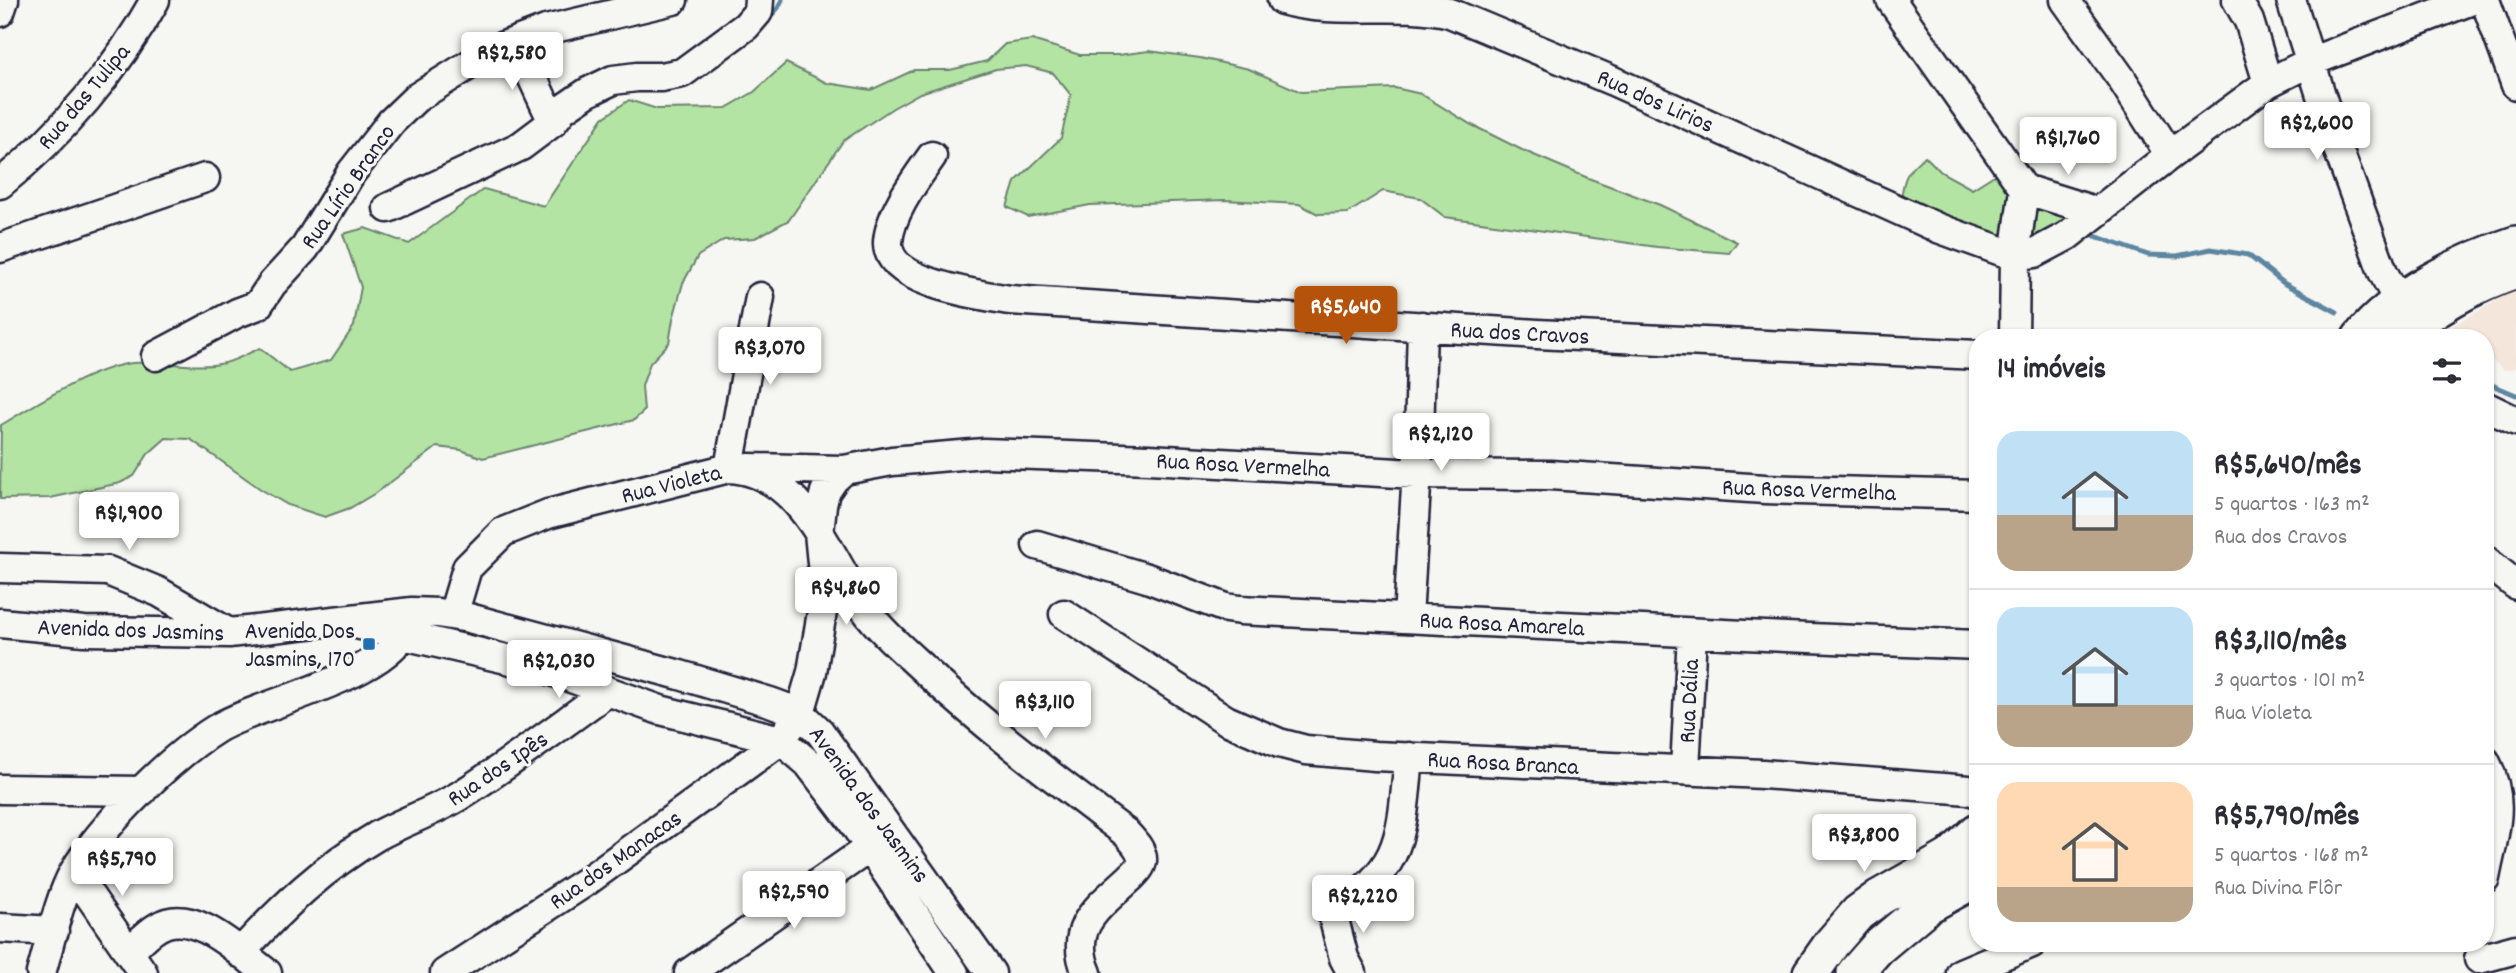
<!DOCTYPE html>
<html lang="pt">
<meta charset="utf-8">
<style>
body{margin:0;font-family:Dekko,sans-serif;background:#f2f2f3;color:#2b2b33;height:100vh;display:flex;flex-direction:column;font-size:26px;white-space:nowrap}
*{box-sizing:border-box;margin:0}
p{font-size:23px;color:#7c7c81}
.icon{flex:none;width:38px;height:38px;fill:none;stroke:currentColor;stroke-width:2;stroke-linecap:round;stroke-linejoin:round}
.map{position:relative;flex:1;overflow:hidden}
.panel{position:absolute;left:1969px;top:329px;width:525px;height:623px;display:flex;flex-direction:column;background:#fff;border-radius:28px;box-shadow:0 2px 5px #0004}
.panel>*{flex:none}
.price{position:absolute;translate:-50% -60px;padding:0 16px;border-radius:7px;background:#fff;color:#222;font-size:23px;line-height:46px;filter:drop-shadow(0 2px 4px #0008)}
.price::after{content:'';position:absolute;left:50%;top:42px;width:21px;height:16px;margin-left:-10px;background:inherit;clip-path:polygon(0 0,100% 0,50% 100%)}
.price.on{background:#b45309;color:#fff}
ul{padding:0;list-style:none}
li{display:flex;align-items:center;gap:21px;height:175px;padding:0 28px}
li+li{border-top:2px solid #e1e1e2}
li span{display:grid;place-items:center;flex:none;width:196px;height:140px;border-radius:21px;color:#555}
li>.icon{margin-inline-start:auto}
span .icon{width:84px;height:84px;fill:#fffc;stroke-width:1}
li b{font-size:30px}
h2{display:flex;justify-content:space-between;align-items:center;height:84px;padding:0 28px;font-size:30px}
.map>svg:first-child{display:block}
.built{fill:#f4e6da}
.green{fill:#b4e4a3;stroke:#6b836f;stroke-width:2}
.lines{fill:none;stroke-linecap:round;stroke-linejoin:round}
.stream{stroke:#5d86a1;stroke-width:5}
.minor-casing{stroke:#22223b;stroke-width:33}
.major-casing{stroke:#22223b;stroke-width:40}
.minor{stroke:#f6f6f2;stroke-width:28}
.major{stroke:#f6f6f2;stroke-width:35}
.poi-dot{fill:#1f6fb2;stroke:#f6f6f2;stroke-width:2.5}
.labels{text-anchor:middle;stroke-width:6;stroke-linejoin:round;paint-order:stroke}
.street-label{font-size:24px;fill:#22223b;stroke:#f6f6f2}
.poi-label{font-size:24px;fill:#22223b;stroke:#f6f6f2;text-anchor:end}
</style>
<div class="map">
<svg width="2516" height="973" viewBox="0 0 2516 973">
<rect width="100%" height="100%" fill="#f6f6f2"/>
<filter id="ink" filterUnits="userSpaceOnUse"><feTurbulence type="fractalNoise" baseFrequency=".0143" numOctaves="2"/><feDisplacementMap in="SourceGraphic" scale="14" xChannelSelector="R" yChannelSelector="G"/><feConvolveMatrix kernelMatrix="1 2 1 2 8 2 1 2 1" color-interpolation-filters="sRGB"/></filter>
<g filter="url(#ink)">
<path class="built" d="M2516,289V368L2504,370L2485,354V338H2467L2453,326Z"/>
<path class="green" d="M1032,40L1080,55H1118L1149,51L1200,58L1249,69L1301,92L1395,88L1421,94L1470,124L1522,150L1588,178L1660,205L1737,242L1729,253L1657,247L1445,217L1420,198L1383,191L1348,213L1318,214L1299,204L1224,200L1090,205L1028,217L1007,207L1015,182L1061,138L1071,95L1053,73L1026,66L996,69L920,93L893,108L843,141L789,220L755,238L724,240L698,256L683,283L673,319L669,343L650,363L642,386L644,411L634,420L483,458L461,450L437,447L379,491L350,508L325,517L288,505L262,490L190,439L166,438L148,454L134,476L120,483L50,498L0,499L1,425C36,404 93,367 133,363C164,360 195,370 225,363C237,360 249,353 260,348L290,372L331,360L354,326L361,287L343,234L365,228L409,244L484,189L544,206L603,118L629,100L657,109L726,108L754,92L786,63L827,83L871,90L914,70H950L987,61L1005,44Z
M1925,156L1941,172L1972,189L1999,172L2012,190L2007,243L1901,201C1903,178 1907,170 1925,156Z
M2031,202L2075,215L2026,246Z"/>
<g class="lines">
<path class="stream" d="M766,21L778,8L782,0
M2095,236L2148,255L2177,256L2211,249L2248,255L2285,284L2337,312
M2485,382L2516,395"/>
<g class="minor-casing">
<path id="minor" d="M1282,0C1337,16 1396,0 1450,13L1613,81L1938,228L2015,256L2035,253L2067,236L2170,155L2268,83L2310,62L2472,0
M1891,0L2024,189L2098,212
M2065,0L2121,78L2170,155
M2237,0L2249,21L2268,83
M2291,0L2337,146L2383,272L2398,301L2413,314
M2485,0L2516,85
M0,12L4,0
M516,42L553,122
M932,156C916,179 890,213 888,242C886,283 980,295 1010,300L1537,334L1978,355
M0,184C62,134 117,69 155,0
M388,208L521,146L553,122L563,109L588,92L613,80L637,77H661L682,73L746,26L758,12L759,0
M0,248L205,178
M2014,338L2015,256L2024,189
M156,356L237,313L258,305L272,284L305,248L351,173L391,122L416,98L493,50L546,30L673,0
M2485,406L2516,421
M729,468L760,297
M749,468L844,470
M1037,545L1147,578L1226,608L1240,610L1786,637L1978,645
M2485,560L2516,585
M0,568L108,571L159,592L229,633
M1064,614L1226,720L1279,743L1306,750L1375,756L1763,774L1969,790L1978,793
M453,615L467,568L503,532L548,514L729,468C802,471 829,558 864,608C883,634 908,654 931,676C993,733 1059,782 1126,833C1132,840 1143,850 1142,861C1141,868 1135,873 1130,878C1099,907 1067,926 1087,973
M1408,618L1419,438L1422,326
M0,623L84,631L229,633L412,612L438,613L469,618L680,675L770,702L800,713L820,732L991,973
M360,625L541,667L660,710L781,740L808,763L850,818L954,973
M2485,761C2507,803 2493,835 2485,878
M1685,770L1692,633
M0,789L142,791
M74,873L143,973
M0,928L54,931
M129,952C138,944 147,933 158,927C193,905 240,953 267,973
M240,953C281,908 324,867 377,836C404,821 433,812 459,796C510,764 558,727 607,692
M2479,959L2516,949
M41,973C50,943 59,898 74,872C101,826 171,757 216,729C262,701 391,677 408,624
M445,973L587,881L781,740L800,713L812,672L825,594L819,533L822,505L825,492L834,479L844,470L892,461L984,453L1149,459L1416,474L1550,475L1765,489L1978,495
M689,973L869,848
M1352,973L1344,958L1332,912C1405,868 1401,835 1409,757
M1961,973L2032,943"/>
</g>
<g class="major-casing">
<path id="major" d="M2360,338C2397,293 2461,262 2516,244
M2398,338C2433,307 2473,285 2516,270
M1811,973L1832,943L1858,913L1880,897L1950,857L1978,831
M1855,973L1877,948L1927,906L1978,878"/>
</g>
<use href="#minor" class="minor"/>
<use href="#major" class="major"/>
</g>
</g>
<rect class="poi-dot" x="362" y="637" width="14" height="14" rx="3.5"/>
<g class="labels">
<g class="street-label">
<text transform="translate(83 96) rotate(-50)" y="8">Rua das Tulipa</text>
<text transform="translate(1656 100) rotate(24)" y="8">Rua dos Lirios</text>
<text transform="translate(347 186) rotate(-55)" y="8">Rua Lírio Branco</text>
<text transform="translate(1520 332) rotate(3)" y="8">Rua dos Cravos</text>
<text transform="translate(1243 464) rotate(3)" y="8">Rua Rosa Vermelha</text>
<text transform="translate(671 483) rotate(-14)" y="8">Rua Violeta</text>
<text transform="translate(1809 489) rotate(2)" y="8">Rua Rosa Vermelha</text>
<text transform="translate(1502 623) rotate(3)" y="8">Rua Rosa Amarela</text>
<text transform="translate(131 629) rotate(2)" y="8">Avenida dos Jasmins</text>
<text transform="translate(1688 701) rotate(-87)" y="8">Rua Dália</text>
<text transform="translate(1503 762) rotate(3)" y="8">Rua Rosa Branca</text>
<text transform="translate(497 768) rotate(-34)" y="8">Rua dos Ipês</text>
<text transform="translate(870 804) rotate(54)" y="8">Avenida dos Jasmins</text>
<text transform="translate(615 859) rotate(-35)" y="8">Rua dos Manacas</text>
</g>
<g class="poi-label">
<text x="355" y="638">Avenida Dos<tspan x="355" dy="28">Jasmins, 170</tspan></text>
</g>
</g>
</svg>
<b class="price" style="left:512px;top:92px">R$2,580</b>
<b class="price" style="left:2317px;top:162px">R$2,600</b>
<b class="price" style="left:2068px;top:177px">R$1,760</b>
<b class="price on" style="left:1346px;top:346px">R$5,640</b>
<b class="price" style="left:770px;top:387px">R$3,070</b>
<b class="price" style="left:1441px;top:473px">R$2,120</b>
<b class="price" style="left:129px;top:552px">R$1,900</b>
<b class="price" style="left:846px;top:627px">R$4,860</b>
<b class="price" style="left:559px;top:700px">R$2,030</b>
<b class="price" style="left:1045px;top:741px">R$3,110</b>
<b class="price" style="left:1864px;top:874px">R$3,800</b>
<b class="price" style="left:122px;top:898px">R$5,790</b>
<b class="price" style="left:794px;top:931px">R$2,590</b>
<b class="price" style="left:1363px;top:935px">R$2,220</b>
<section class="panel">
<h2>14 imóveis<svg class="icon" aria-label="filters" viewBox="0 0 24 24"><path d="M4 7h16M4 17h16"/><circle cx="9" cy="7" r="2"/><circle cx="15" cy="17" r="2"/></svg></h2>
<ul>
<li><span style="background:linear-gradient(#bfe0f5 60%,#b9a48a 0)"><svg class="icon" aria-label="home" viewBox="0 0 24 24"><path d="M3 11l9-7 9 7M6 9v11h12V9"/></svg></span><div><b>R$5,640/mês</b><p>5 quartos · 163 m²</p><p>Rua dos Cravos</p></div></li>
<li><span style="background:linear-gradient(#bfe0f5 70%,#b9a48a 0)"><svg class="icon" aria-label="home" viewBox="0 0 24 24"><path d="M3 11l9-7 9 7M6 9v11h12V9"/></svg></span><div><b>R$3,110/mês</b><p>3 quartos · 101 m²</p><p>Rua Violeta</p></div></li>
<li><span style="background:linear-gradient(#ffd9b3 75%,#b9a48a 0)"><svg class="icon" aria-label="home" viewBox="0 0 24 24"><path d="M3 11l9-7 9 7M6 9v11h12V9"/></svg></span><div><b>R$5,790/mês</b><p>5 quartos · 168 m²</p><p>Rua Divina Flôr</p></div></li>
</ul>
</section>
</div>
